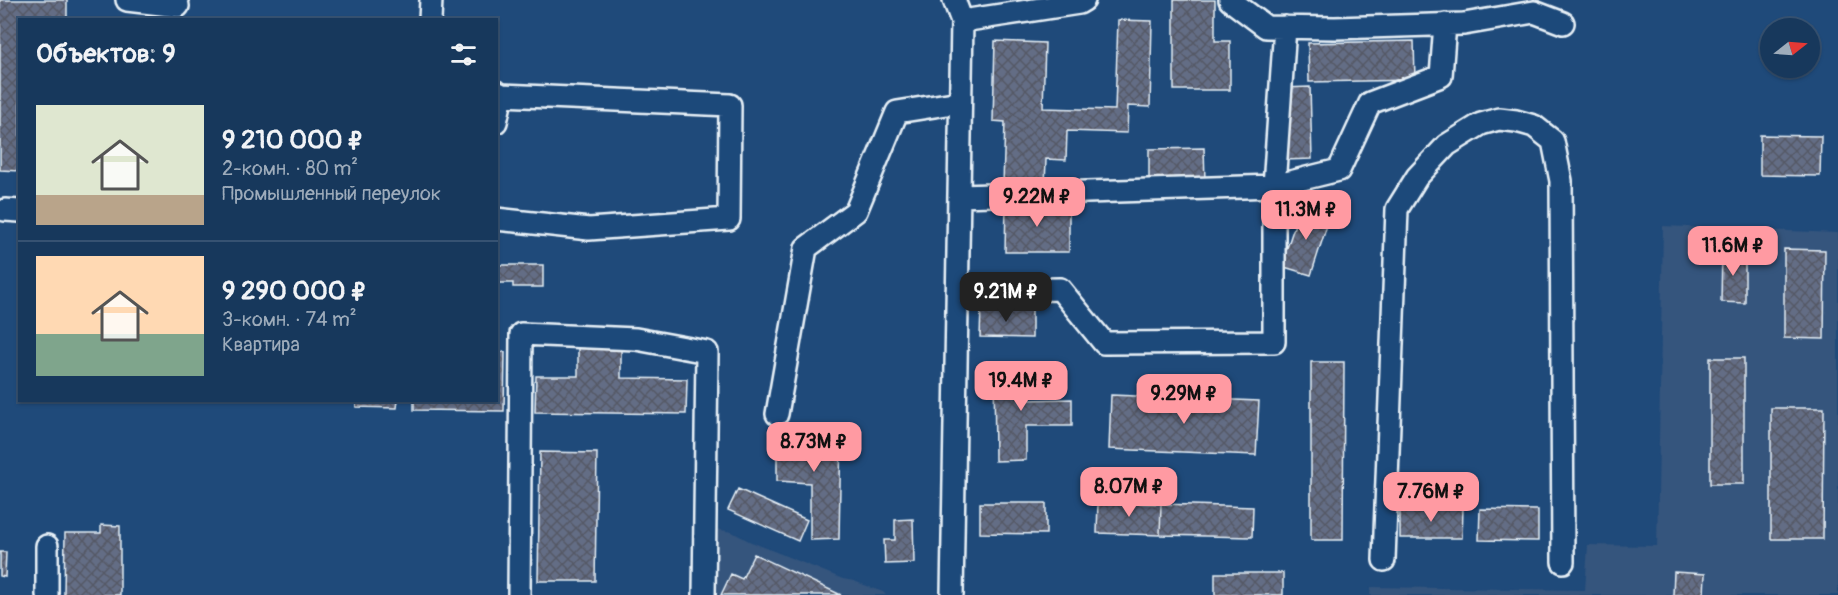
<!DOCTYPE html>
<html lang="ru">
<meta charset="utf-8">
<style>
body{margin:0;font-family:Pangolin,sans-serif;background:#203f62;color:#f1f3f6;height:100vh;display:flex;flex-direction:column;font-size:22px;white-space:nowrap}
*{box-sizing:border-box;margin:0}
p{font-size:20px;color:#9eacbb}
.icon{flex:none;width:33px;height:33px;fill:none;stroke:currentColor;stroke-width:2;stroke-linecap:round;stroke-linejoin:round}
.map{position:relative;flex:1;overflow:hidden}
.sheet{position:absolute;left:18px;top:18px;width:480px;height:384px;display:flex;flex-direction:column;background:#17385c;border-radius:0px;box-shadow:0 2px 4px #0004,0 0 0 2px #365272}
.sheet>*{flex:none}
.needle{width:39px;rotate:73deg}
.buttons{position:absolute;left:1760px;top:18px;display:grid;gap:12px}
.buttons a{display:grid;place-items:center;width:60px;height:60px;border-radius:50%;background:#17385c;box-shadow:0 2px 4px #0004,0 0 0 2px #365272;font-size:30px}
.price{position:absolute;translate:-50% -51px;padding:0 14px;border-radius:12px;background:#ff9aa2;color:#111;font-size:20px;line-height:39px;filter:drop-shadow(0 2px 3px #0008)}
.price::after{content:'';position:absolute;left:50%;top:36px;width:18px;height:14px;margin-left:-9px;background:inherit;clip-path:polygon(0 0,100% 0,50% 100%)}
.price.current{background:#222;color:#fff}
ul{padding:0;list-style:none}
li{display:flex;align-items:center;gap:18px;height:150px;padding:0 18px}
li+li{border-top:2px solid #365272}
li span{display:grid;place-items:center;flex:none;width:168px;height:120px;border-radius:0px;color:#555}
li>.icon{margin-inline-start:auto}
span .icon{width:72px;height:72px;fill:#fffc;stroke-width:1}
li b{font-size:26px}
h2{display:flex;justify-content:space-between;align-items:center;height:72px;padding:0 18px;font-size:26px}
.map>svg:first-child{display:block}
.built{fill:#34547d}
.building{fill:url(#building-cross-hatch);stroke:#e8f1f8;stroke-width:1.5}
.lines{fill:none;stroke-linecap:round;stroke-linejoin:round}
.minor-casing{stroke:#e8f1f8;stroke-width:26}
.minor{stroke:#1f4a7a;stroke-width:21}
</style>
<div class="map">
<svg width="1838" height="595" viewBox="0 0 1838 595">
<defs>
<pattern id="building-cross-hatch" width="8" height="8" patternUnits="userSpaceOnUse" patternTransform="scale(1.5)"><rect width="8" height="8" fill="#646d85"/><path d="M0 0l8 8M0 8l8-8" fill="none" stroke="#545965"/></pattern>
</defs>
<rect width="100%" height="100%" fill="#1f4a7a"/>
<filter id="ink" filterUnits="userSpaceOnUse"><feTurbulence type="fractalNoise" baseFrequency=".0167" numOctaves="2"/><feDisplacementMap in="SourceGraphic" scale="12" xChannelSelector="R" yChannelSelector="G"/><feConvolveMatrix kernelMatrix="1 2 1 2 8 2 1 2 1" color-interpolation-filters="sRGB"/></filter>
<g filter="url(#ink)">
<path class="built" d="M1663,226L1838,233V595H1370L1371,587L1585,590L1588,545L1657,546Z
M716,529L732,532L749,541L843,579L854,581L883,592L886,595H714Z"/>
<path class="building" d="M0,0H67V20H20V171L0,170Z
M1174,0H1215V41H1230V90H1174Z
M1118,20L1152,21L1150,107L1128,106L1127,133L1067,131L1066,160L1046,159L1045,186L1003,185L1005,122L993,121L995,41L1045,43L1043,108L1115,110Z
M1414,41L1415,80L1309,82L1308,43Z
M1310,87L1312,159L1284,160L1282,88Z
M1760,135L1821,136L1820,176L1760,175Z
M1204,148L1205,181L1149,183V149Z
M1006,204H1069V252H1005Z
M1301,206L1330,216L1311,275L1281,266Z
M1784,249L1825,250L1824,339L1784,338Z
M1722,251H1745V303L1721,302Z
M499,265H543V287H513V283H499Z
M981,308L1032,309V338L980,337Z
M578,347L621,348V378L687,379L686,414L535,412L536,376H578Z
M496,352H505L504,411L414,410V400H496Z
M1710,358H1744V484H1710Z
M1311,362H1344L1343,540H1311Z
M994,364H1025V400L1072,399V426H1026V460L995,461Z
M1111,395L1259,401L1256,455L1109,449Z
M356,400H398L397,408L356,407Z
M1771,408H1824L1823,539H1771Z
M777,425L841,430L839,539L810,540V483L777,481Z
M540,452L597,453L595,581H538Z
M738,489L807,520L798,541L728,510Z
M1098,502L1161,504L1160,535L1097,533Z
M980,503H1046V534L980,533Z
M1161,504L1253,507L1252,537L1160,535Z
M1400,508H1463L1462,538H1400Z
M1480,509L1538,510V541L1479,540Z
M913,519L914,563L885,564L884,540H895V520Z
M101,525L120,526V595H64L65,533H101Z
M0,552H6L5,577L0,576Z
M754,554L841,595H721L731,574L742,579Z
M1674,572L1705,574L1704,595H1673Z
M1215,573H1283V595H1215Z"/>
<g class="lines">
<g class="minor-casing">
<path id="minor" d="M127,0L178,6
M1230,0L1266,27L1335,28L1464,24L1534,12L1563,23
M430,20L431,0
M962,21L1079,3L1084,0
M496,92L502,95L496,122
M959,196L1274,186L1339,170L1370,103L1441,76L1445,24
M5,210L20,211
M496,219L589,229L729,219L730,105L502,95
M957,291L1060,289L1104,343L1274,342V186L1285,27
M777,414L806,248L856,211L897,112L960,102
M1384,560L1397,209L1417,177L1447,145L1481,124L1499,119L1516,121L1534,126L1553,141L1561,181L1563,562
M47,595V546
M519,595L521,334L636,339L707,352L704,595
M952,595L962,21L954,0"/>
</g>
<use href="#minor" class="minor"/>
</g>
</g>
</svg>
<div class="buttons">
<a><svg class="needle" viewBox="-14 -14 28 28"><path d="M0-13l5 13h-10z" fill="#e53935"/><path d="M0 13l5-13h-10z" fill="#9eacbb"/></svg></a>
</div>
<b class="price" style="left:1037px;top:228px">9.22M ₽</b>
<b class="price" style="left:1306px;top:241px">11.3M ₽</b>
<b class="price" style="left:1733px;top:277px">11.6M ₽</b>
<b class="price current" style="left:1006px;top:323px">9.21M ₽</b>
<b class="price" style="left:1021px;top:412px">19.4M ₽</b>
<b class="price" style="left:1184px;top:425px">9.29M ₽</b>
<b class="price" style="left:814px;top:473px">8.73M ₽</b>
<b class="price" style="left:1129px;top:518px">8.07M ₽</b>
<b class="price" style="left:1431px;top:523px">7.76M ₽</b>
<section class="sheet">
<h2>Объектов: 9<svg class="icon" aria-label="filters" viewBox="0 0 24 24"><path d="M4 7h16M4 17h16"/><circle cx="9" cy="7" r="2"/><circle cx="15" cy="17" r="2"/></svg></h2>
<ul>
<li><span style="background:linear-gradient(#dfe7d0 75%,#b9a48a 0)"><svg class="icon" aria-label="home" viewBox="0 0 24 24"><path d="M3 11l9-7 9 7M6 9v11h12V9"/></svg></span><div><b>9 210 000 ₽</b><p>2-комн. · 80 m²</p><p>Промышленный переулок</p></div></li>
<li><span style="background:linear-gradient(#ffd9b3 65%,#7fa58c 0)"><svg class="icon" aria-label="home" viewBox="0 0 24 24"><path d="M3 11l9-7 9 7M6 9v11h12V9"/></svg></span><div><b>9 290 000 ₽</b><p>3-комн. · 74 m²</p><p>Квартира</p></div></li>
</ul>
</section>
</div>
